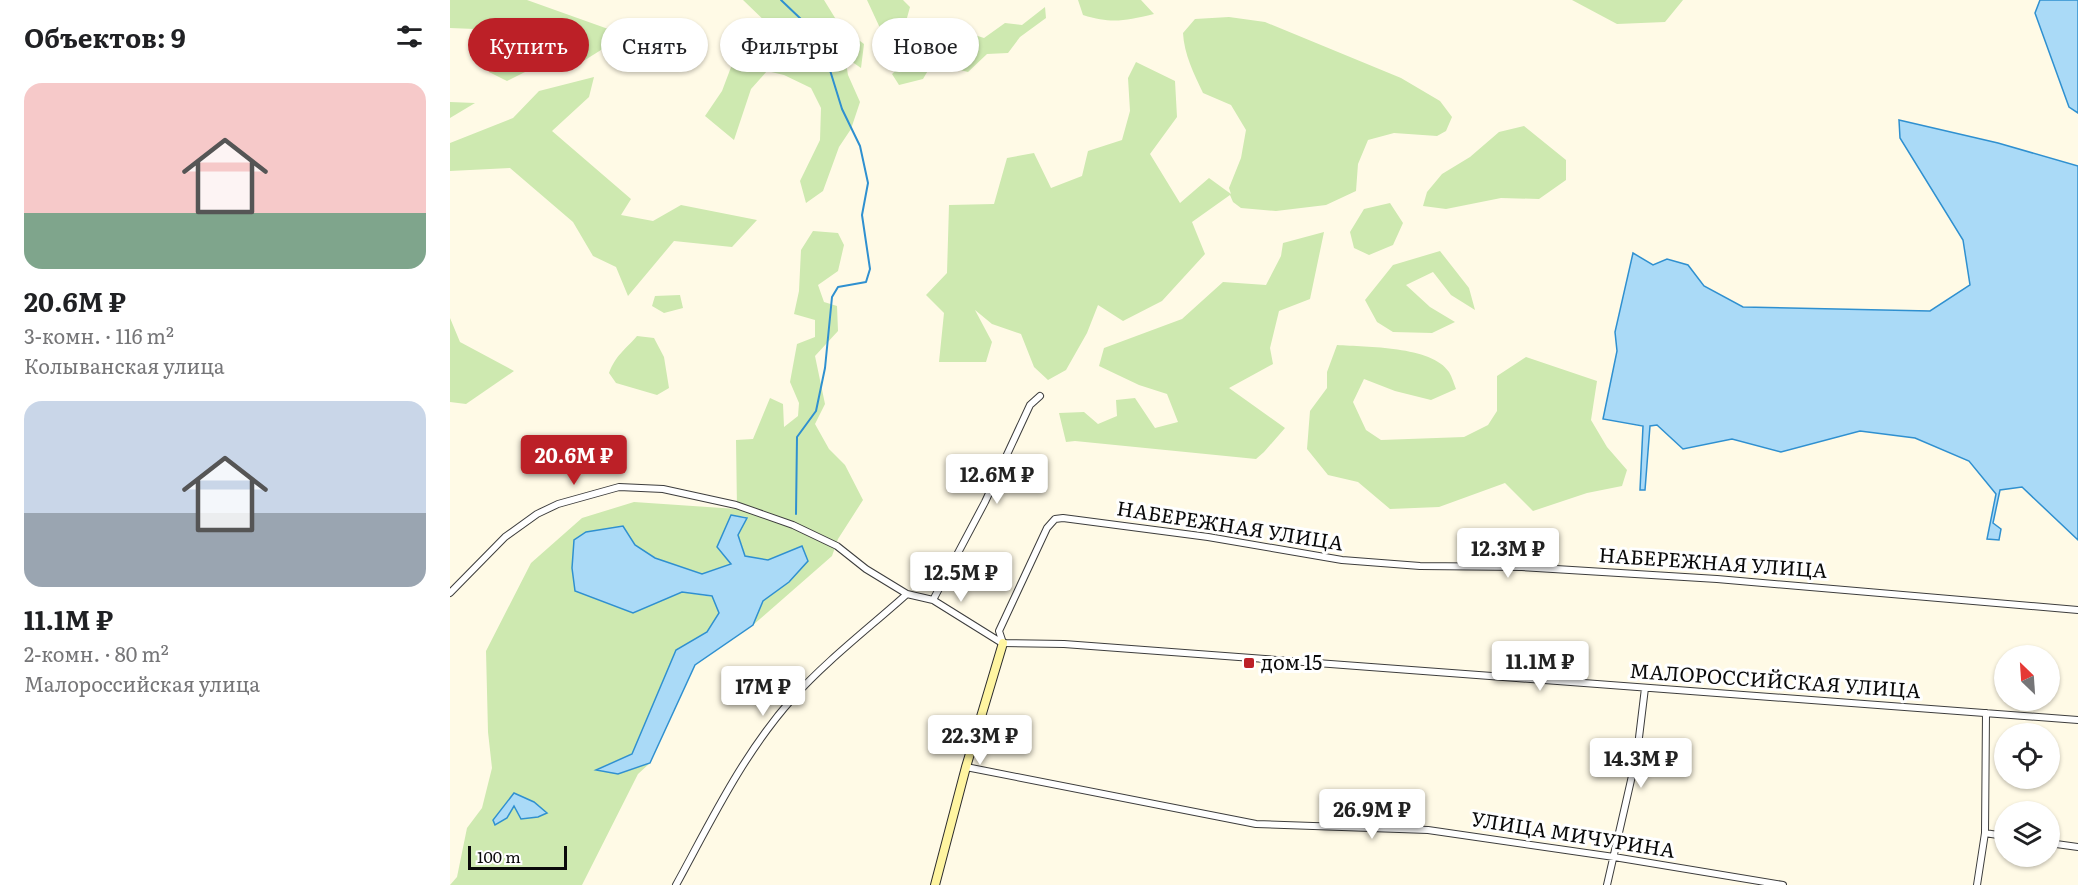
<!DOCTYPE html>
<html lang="ru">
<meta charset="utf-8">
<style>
body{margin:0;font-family:Literata,serif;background:#f2f2f2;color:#202124;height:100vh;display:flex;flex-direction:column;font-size:22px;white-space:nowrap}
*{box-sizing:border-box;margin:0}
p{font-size:20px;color:#757577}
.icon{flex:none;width:33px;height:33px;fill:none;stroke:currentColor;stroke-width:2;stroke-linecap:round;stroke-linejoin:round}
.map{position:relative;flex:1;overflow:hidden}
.details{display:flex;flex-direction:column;background:#fff;width:450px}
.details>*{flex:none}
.banner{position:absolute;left:18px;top:18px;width:570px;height:54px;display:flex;gap:12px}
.needle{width:39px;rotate:335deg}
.controls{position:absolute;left:1544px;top:645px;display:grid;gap:12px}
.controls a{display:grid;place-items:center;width:66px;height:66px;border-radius:50%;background:#fff;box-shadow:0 2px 4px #0004;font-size:30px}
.scale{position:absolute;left:18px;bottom:15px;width:99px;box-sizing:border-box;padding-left:6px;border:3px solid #0a0a0a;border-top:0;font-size:16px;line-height:21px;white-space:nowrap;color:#0a0a0a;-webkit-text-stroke:4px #fff;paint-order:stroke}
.price{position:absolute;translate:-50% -51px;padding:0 14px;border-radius:6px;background:#fff;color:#222;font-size:20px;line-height:39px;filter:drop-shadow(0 2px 3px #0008)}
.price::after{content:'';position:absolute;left:50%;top:36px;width:18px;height:14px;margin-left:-9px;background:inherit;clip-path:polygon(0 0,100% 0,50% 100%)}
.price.current{background:#bc2027;color:#fff}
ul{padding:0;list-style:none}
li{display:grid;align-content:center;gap:12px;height:318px;padding:0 24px}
li span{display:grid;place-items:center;height:186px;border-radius:18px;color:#555}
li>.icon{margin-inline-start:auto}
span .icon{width:108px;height:108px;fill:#fffc;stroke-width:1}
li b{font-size:26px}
h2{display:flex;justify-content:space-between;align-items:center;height:72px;padding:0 24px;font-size:26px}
.chip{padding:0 21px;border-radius:27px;background:#fff;box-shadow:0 2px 4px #0004;font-size:21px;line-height:54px}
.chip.current{background:#bc2027;color:#fff}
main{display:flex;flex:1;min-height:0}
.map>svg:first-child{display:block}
.green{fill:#cee9b0}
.water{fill:#aadaf7;stroke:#2f90d0;stroke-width:1.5}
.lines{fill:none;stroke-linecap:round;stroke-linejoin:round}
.stream{stroke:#2f90d0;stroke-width:2}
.street-casing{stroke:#3d3d3d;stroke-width:8}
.secondary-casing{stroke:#2c2c2c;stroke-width:10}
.street{stroke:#fff;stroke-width:6}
.secondary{stroke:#fff5a1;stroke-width:8}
.poi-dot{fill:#bc2027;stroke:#fff;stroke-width:2}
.labels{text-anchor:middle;stroke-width:6;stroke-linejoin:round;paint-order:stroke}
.street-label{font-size:20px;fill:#0a0a0a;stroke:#fff}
.poi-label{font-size:20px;fill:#0a0a0a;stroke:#fff;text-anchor:start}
</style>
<main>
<section class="details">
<h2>Объектов: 9<svg class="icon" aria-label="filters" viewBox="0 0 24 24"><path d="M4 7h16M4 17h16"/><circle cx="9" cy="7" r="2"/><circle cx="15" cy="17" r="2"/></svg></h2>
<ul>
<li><span style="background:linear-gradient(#f6c9c9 70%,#7fa58c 0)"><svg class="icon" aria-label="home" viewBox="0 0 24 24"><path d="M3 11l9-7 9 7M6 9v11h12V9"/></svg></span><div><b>20.6M ₽</b><p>3-комн. · 116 m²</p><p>Колыванская улица</p></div></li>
<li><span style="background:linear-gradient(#c9d6e8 60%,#9aa5b1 0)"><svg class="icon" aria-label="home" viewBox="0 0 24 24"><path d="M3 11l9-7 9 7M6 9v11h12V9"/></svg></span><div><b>11.1M ₽</b><p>2-комн. · 80 m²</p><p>Малороссийская улица</p></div></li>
</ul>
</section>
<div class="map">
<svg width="1628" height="885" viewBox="0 0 1628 885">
<rect width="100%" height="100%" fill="#fffae6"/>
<path class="green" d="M0,0H77L175,35L135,60L89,65L57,81L39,72L25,29L0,28Z
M293,0H374L390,26L414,44L411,68L395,57L398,75L410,102L401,129L389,147L373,191L356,203L350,181L370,140L371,108L361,88L334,75L317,71L301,89L284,140L255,116L272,91L286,54L312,64L325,45L321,27Z
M417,0H453L460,7L455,25L446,36L430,28Z
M628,0H691L704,14C674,21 662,24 633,15Z
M1122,0H1233L1215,22L1167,24Z
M595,7L596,18L570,37L558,53L537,54L518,72L498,67L482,51L480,67L473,79L449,85L442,74L447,69L467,57V40L503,28L534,38L555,23L572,25Z
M779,17L815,22L951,78L990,101L1002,117L996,131L987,136L944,133L918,140L908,164L906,191L876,205L826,211L791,208L783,202L780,195L742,222L755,254L712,301L673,321L648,305L637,333L616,370L598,380L584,367L571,334L542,324L525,310L542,342L536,362H489L494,313L476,295L497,273L499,205L544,204L557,158L584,153L601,188L632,176L638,151L672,140L680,111L678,78L686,62L725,81L727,117L700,154L730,203L759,178L781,194L779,188L791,158L796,130L781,105L753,93C744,74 734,54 733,33L745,19Z
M144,77L139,97L102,131L181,199L171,215L203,221L231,205L307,220L282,247L224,241L178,296L166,267L143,256L123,222L60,168L0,171V143L63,118L89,91Z
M0,102L25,103L0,118Z
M1074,126L1116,160V180L1089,199L1051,198L996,209L973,206L977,192L992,174L1020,157L1049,132Z
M940,203L953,223L943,245L919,255L904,248L900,232L914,209Z
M363,231L388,233L394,245L388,271L368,285L374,302L387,306L388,331L365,356L375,404L365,424L379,449L395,465L413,500L388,539L382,556L303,625L313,601L339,582L352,546L318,560L295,556L288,534L297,517L281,515V564L252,574L205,558L154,530L137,532L183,613L232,592L263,597L269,613L257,632L226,650L182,754L147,769L168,774L200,763L188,774L132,885H0L7,877L17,828L32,808L42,768L38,732L36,651L81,563L132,518L184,502L287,509L286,440L303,439L320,398L333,404L334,427L348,416L349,403L340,382L347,344L365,337V320L344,314L349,291L351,250Z
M874,232L860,299L829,311L820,348L823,364L779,388L835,428L814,452L806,459L625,441L616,442L609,413L634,412L648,424L667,416L666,400L685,398L705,428L728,422L717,394L689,385L649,366L654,348L732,319L773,282L816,285L831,256L833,243Z
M990,251L1019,288L1025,310L1001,295L983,272L956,285L980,307L1005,322L982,333L943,332L927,322L915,300L943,265Z
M230,295L233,308L214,313L202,306L205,296Z
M0,318L10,342L64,371L16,404L0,402Z
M187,336L204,338L214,357L219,388L207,395L166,383L159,373C166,355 174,351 187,336Z
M887,345C916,347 982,346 999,372C1002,377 1004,384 1006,389L981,400L945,391L914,379L903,402L916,430L931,440L1014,437L1038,425L1047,411V376L1076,357L1147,381L1141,420L1157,447L1177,470L1172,486L1137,493L1083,511L1055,483L989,507L940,509L908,482L878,475L857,449L860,411L877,388V372Z"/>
<path class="water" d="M1590,0H1628V113L1619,107L1585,13Z
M1449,120L1548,143L1628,166V540L1572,487L1550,490L1543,523L1551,529L1549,540L1537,539L1546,494L1519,461L1465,438L1410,431L1331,452L1282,439L1233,449L1207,425L1200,426L1195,490H1190L1193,426L1153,419L1167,351L1165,332L1183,253L1203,265L1217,259L1238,265L1254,286L1293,307L1480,311L1520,285L1513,240L1450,138Z
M281,515L297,518L288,535L295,556L318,560L352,546L358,561L339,582L313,601L303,625L245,665L200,763L168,774L146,770L182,754L226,650L257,632L269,613L262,596L232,592L183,613L125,591L122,568L124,540L136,532L173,526L185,545L205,558L252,574L281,564L267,547Z
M64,793L84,802L97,813L88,817L71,819L64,806L57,818L45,825L43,820Z"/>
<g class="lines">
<path class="stream" d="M331,0L353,21L379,67L392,109L410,146L418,183L412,215L420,269L416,282L388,287L382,297L375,368L366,411L347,437L346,514"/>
<g class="street-casing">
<path id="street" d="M0,593L55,537L87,514L108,504L169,487L213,489L286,505L343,525L387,546L416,569L457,594L483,600L552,643
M483,600L535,502L580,405L590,396
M553,643L549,631L597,528L605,519L613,518L758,537L892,560L970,566L1072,567L1267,579L1628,610
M553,643L614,644L1628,720
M516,767L806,824L978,830L1164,857L1333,885
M1535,833L1554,836
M1599,843L1628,847
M226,885C261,821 293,754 342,699C376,661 419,628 457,594
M1157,885L1187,754L1195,688
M1527,885L1535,833L1536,713"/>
</g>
<g class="secondary-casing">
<path id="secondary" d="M485,885L516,767L553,643"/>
</g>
<use href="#street" class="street"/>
<use href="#secondary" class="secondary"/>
</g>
<rect class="poi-dot" x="793" y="657" width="12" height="12" rx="3"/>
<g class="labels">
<g class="street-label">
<text transform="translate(780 526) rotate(9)" y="7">НАБЕРЕЖНАЯ УЛИЦА</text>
<text transform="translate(1263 563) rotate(4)" y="7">НАБЕРЕЖНАЯ УЛИЦА</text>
<text transform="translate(1325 681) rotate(4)" y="7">МАЛОРОССИЙСКАЯ УЛИЦА</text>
<text transform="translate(1123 835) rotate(9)" y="7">УЛИЦА МИЧУРИНА</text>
</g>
<g class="poi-label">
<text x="811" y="670">дом 15</text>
</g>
</g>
</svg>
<div class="controls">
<a><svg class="needle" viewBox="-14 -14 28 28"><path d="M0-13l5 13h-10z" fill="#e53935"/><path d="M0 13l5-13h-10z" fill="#757577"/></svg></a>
<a><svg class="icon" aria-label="locate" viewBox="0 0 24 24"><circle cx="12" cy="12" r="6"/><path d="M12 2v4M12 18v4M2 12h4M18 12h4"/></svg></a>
<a><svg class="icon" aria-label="layers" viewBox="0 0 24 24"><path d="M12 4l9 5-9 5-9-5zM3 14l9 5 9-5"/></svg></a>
</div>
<div class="scale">100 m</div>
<b class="price current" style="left:124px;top:486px">20.6M ₽</b>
<b class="price" style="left:547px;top:505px">12.6M ₽</b>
<b class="price" style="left:1058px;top:579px">12.3M ₽</b>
<b class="price" style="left:511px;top:603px">12.5M ₽</b>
<b class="price" style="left:1090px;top:692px">11.1M ₽</b>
<b class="price" style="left:313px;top:717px">17M ₽</b>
<b class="price" style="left:530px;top:766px">22.3M ₽</b>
<b class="price" style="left:1191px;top:789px">14.3M ₽</b>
<b class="price" style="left:922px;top:840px">26.9M ₽</b>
<div class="banner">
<a class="chip current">Купить</a>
<a class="chip">Снять</a>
<a class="chip">Фильтры</a>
<a class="chip">Новое</a>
</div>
</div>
</main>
